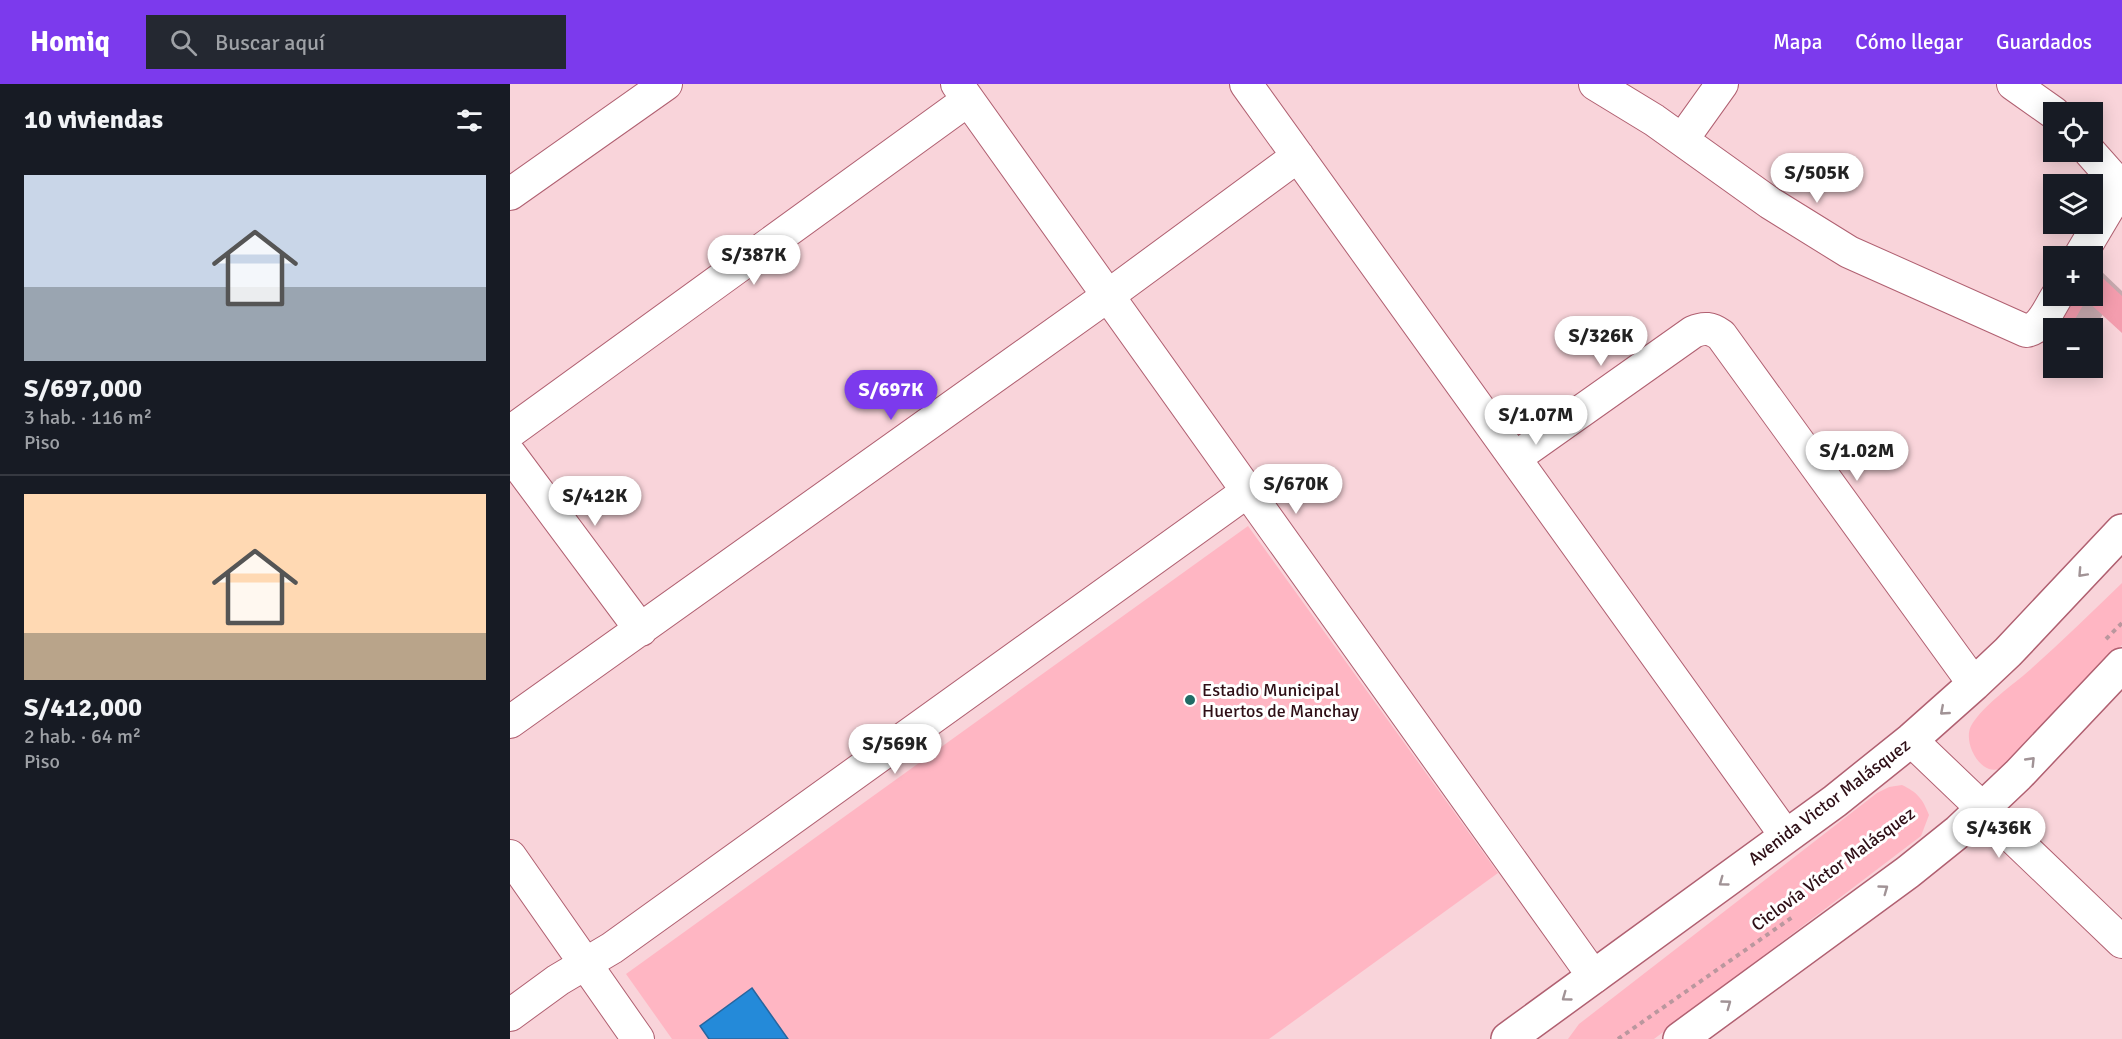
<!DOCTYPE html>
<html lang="es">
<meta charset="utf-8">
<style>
body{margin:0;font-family:Signika,sans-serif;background:#242831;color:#f1f3f6;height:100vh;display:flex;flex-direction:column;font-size:22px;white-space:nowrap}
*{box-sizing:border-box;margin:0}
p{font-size:20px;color:#9ea1a6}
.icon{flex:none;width:33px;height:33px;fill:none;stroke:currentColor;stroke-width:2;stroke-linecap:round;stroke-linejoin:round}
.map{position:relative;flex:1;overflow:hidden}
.drawer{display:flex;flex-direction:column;background:#171b24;width:510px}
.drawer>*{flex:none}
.buttons{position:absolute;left:1533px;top:18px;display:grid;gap:12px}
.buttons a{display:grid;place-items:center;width:60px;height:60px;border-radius:0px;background:#171b24;box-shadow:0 3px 15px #0003;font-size:30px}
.price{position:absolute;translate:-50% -51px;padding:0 14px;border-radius:21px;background:#fff;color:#222;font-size:20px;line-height:39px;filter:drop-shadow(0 2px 3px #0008)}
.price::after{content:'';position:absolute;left:50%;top:36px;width:18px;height:14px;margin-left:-9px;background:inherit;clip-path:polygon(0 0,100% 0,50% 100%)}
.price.on{background:#7c3aed;color:#fff}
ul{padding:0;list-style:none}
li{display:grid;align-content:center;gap:12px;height:318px;padding:0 24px}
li+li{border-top:2px solid #363941}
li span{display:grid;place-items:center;height:186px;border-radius:0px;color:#555}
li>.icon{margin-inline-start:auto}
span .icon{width:108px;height:108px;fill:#fffc;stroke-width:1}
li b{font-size:26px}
h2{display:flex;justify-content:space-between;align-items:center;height:72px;padding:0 24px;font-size:26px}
header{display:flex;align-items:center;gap:36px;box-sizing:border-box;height:84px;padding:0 30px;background:#7c3aed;color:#fff}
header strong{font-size:28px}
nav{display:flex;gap:33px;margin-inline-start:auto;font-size:21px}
.search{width:420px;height:54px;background:#242831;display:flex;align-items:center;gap:15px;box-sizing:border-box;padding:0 21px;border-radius:0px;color:#9ea1a6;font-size:22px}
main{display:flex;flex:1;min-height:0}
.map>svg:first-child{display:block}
.green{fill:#ffb6c3}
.water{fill:#248ad9;stroke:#27659e;stroke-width:1.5}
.shadow{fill:#0003}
.building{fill:#f49dae}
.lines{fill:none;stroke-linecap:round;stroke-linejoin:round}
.minor-casing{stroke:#b06071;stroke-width:34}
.major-casing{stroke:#b06071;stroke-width:36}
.path{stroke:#ba979e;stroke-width:4;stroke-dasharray:4.5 4.5;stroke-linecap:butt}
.minor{stroke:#fff;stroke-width:32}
.major{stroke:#fff;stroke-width:33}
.oneway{stroke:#a19396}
.poi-dot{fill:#216b65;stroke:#fff;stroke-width:2}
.labels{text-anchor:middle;stroke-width:6;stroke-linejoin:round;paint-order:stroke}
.poi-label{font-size:18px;fill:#2e0f16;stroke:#fff;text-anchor:start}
.street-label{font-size:18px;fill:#2e0f16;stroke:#fff}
</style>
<header>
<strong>Homiq</strong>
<div class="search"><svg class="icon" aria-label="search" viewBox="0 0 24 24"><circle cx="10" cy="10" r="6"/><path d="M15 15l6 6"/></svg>Buscar aquí</div>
<nav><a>Mapa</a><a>Cómo llegar</a><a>Guardados</a></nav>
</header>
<main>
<section class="drawer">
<h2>10 viviendas<svg class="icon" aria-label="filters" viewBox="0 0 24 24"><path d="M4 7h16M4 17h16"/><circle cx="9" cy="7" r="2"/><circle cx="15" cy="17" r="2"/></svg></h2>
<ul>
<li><span style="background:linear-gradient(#c9d6e8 60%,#9aa5b1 0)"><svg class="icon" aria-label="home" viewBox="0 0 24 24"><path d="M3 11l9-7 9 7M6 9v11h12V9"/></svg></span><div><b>S/697,000</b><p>3 hab. · 116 m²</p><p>Piso</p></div></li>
<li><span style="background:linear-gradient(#ffd9b3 75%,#b9a48a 0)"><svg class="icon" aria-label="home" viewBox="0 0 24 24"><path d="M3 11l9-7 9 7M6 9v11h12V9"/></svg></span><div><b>S/412,000</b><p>2 hab. · 64 m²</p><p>Piso</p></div></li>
</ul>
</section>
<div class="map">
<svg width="1612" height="955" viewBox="0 0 1612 955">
<rect width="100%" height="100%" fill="#f9d4da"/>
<path class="green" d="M738,442L988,789L759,955H162L116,890Z
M1612,499V561L1504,677C1497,682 1488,688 1479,685C1465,680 1454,656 1461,642C1473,621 1503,601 1521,585C1552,557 1582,528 1612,499Z
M1392,701C1407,708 1413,715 1419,731L1411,752L1144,955H1058L1069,940L1367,709L1379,703Z"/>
<path class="water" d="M242,904L278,955H199L190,942Z"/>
<path class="shadow" d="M1582,182L1590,186L1612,207V247L1593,230L1582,249V244H1544L1529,253L1552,212H1582Z"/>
<path class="building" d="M1582,184L1612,212V249L1576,216L1560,244H1544V262L1527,254L1550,212H1582Z"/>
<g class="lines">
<g class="minor-casing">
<path id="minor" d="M447,0L1084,893
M736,0L1276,752
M1085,0L1144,36L1260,119L1339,168L1516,247C1532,245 1539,224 1547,212
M1503,0L1544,29
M1172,56L1212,0
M1580,68L1611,103
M0,110L156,0
M1570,172L1612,101
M0,348L458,16
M0,370L131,546
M1005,374L1183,248C1194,243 1201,244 1211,251L1464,600
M0,638L599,211L788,72
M1401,656L1612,858
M0,772L128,955
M0,931L48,896L102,864L738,407"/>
</g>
<g class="major-casing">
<path id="major" d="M998,955L1325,717L1401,656L1464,600L1498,568L1612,447
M1170,955L1398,788L1449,747L1508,691L1612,581"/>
</g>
<path class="path" d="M1596,555L1612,539
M1108,955L1284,832"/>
<use href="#minor" class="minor"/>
<use href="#major" class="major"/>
</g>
<defs><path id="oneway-chevron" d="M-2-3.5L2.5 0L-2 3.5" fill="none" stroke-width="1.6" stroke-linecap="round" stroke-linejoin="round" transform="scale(1.5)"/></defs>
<g class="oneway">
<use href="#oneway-chevron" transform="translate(1572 489) rotate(133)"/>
<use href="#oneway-chevron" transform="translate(1434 627) rotate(139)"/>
<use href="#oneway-chevron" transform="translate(1521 677) rotate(-46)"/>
<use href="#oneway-chevron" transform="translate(1213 798) rotate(144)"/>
<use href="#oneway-chevron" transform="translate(1374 805) rotate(-36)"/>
<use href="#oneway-chevron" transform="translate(1056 913) rotate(144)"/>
<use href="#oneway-chevron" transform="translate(1217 920) rotate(-36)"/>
</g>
<circle class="poi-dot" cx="680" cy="616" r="6"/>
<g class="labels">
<g class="poi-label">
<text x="692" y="612">Estadio Municipal<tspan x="692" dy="21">Huertos de Manchay</tspan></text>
</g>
<g class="street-label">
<text transform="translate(1319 718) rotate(-37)" y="6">Avenida Victor Malásquez</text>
<text transform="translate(1323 785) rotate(-36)" y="6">Ciclovía Víctor Malásquez</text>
</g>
</g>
</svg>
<div class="buttons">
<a><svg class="icon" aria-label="locate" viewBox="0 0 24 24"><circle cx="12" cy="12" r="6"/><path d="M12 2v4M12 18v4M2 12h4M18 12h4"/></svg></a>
<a><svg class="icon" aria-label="layers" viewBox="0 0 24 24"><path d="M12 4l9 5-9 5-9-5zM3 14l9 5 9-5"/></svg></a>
<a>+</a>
<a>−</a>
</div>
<b class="price" style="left:1307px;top:120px">S/505K</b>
<b class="price" style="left:244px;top:202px">S/387K</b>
<b class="price" style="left:1091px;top:283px">S/326K</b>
<b class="price on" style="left:381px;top:337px">S/697K</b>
<b class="price" style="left:1026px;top:362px">S/1.07M</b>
<b class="price" style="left:1347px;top:398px">S/1.02M</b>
<b class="price" style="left:786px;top:431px">S/670K</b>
<b class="price" style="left:85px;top:443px">S/412K</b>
<b class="price" style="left:385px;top:691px">S/569K</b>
<b class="price" style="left:1489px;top:775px">S/436K</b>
</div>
</main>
